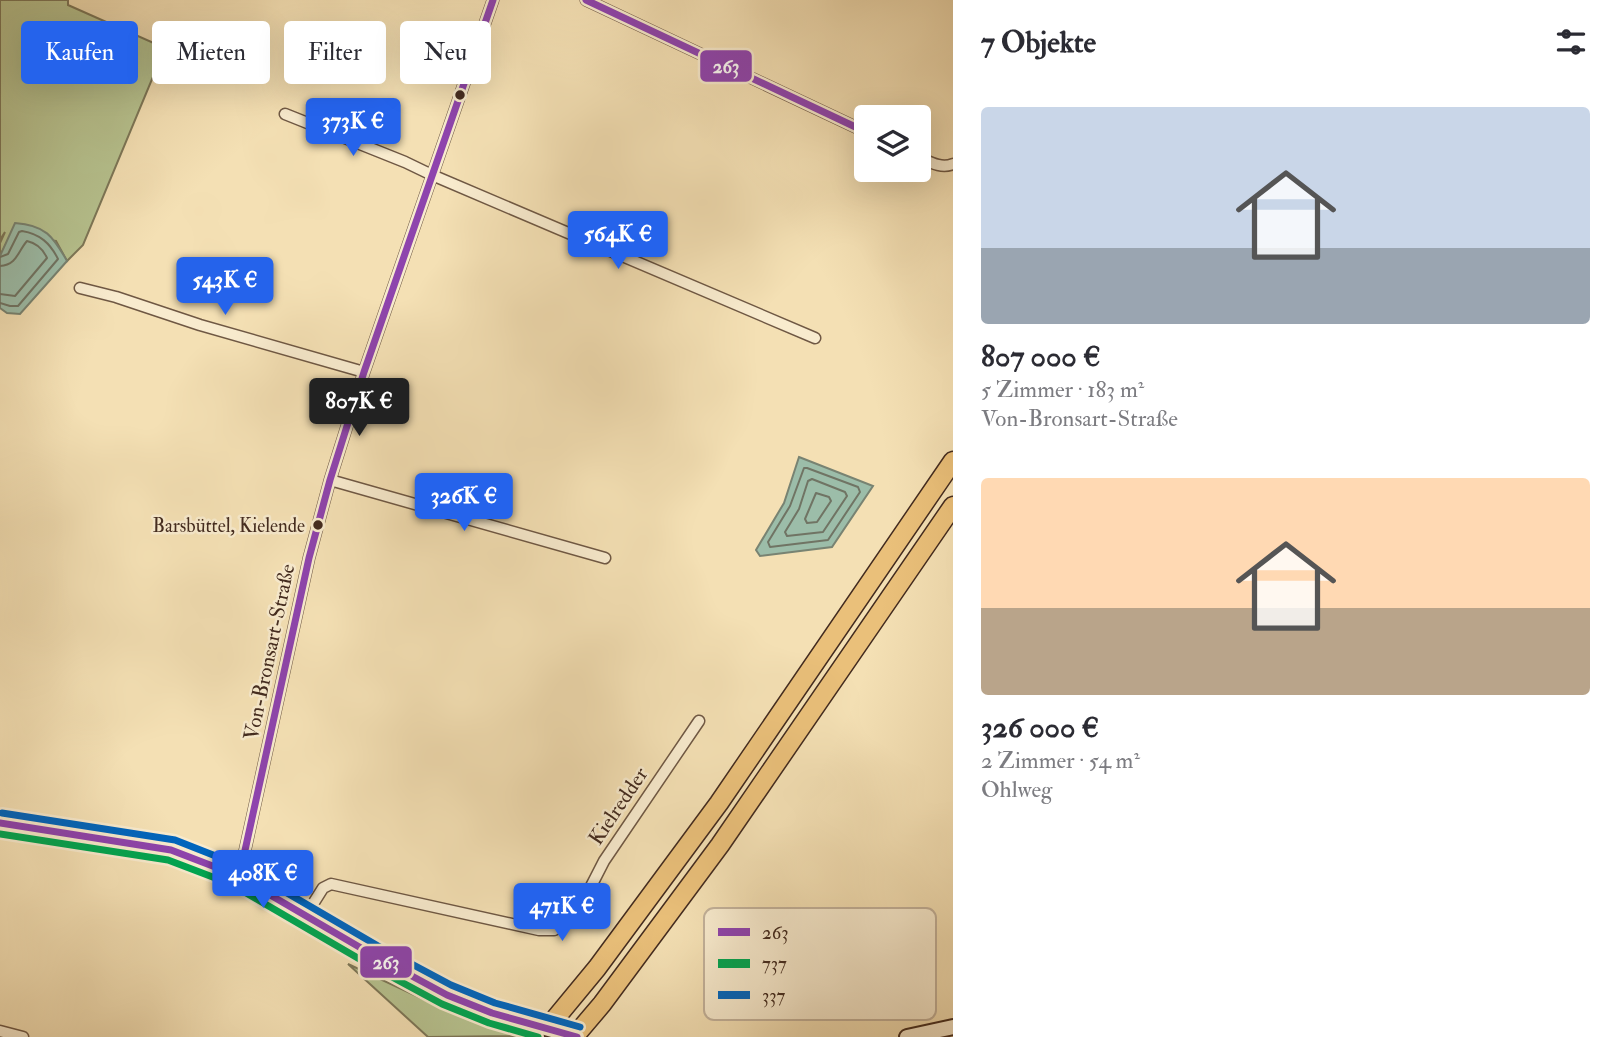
<!DOCTYPE html>
<html lang="de">
<meta charset="utf-8">
<style>
body{margin:0;font-family:"IM FELL Double Pica",serif;background:#f7f7f7;color:#2b2b33;height:100vh;display:flex;flex-direction:column;font-size:26px;white-space:nowrap}
*{box-sizing:border-box;margin:0}
p{font-size:23px;color:#7c7c81}
.icon{flex:none;width:38px;height:38px;fill:none;stroke:currentColor;stroke-width:2;stroke-linecap:round;stroke-linejoin:round}
.map{position:relative;flex:1;overflow:hidden}
.sheet{display:flex;flex-direction:column;background:#fff;width:665px}
.sheet>*{flex:none}
.banner{position:absolute;left:21px;top:21px;width:665px;height:63px;display:flex;gap:14px}
.buttons{position:absolute;left:854px;top:105px;display:grid;gap:14px}
.buttons a{display:grid;place-items:center;width:77px;height:77px;border-radius:7px;background:#fff;box-shadow:0 7px 28px #0002;font-size:35px}
.price{position:absolute;translate:-50% -60px;padding:0 16px;border-radius:7px;background:#2563eb;color:#fff;font-size:23px;line-height:46px;filter:drop-shadow(0 2px 4px #0008)}
.price::after{content:'';position:absolute;left:50%;top:42px;width:21px;height:16px;margin-left:-10px;background:inherit;clip-path:polygon(0 0,100% 0,50% 100%)}
.price.active{background:#222;color:#fff}
ul{padding:0;list-style:none}
li{display:grid;align-content:center;gap:14px;height:371px;padding:0 28px}
li span{display:grid;place-items:center;height:217px;border-radius:7px;color:#555}
li>.icon{margin-inline-start:auto}
span .icon{width:126px;height:126px;fill:#fffc;stroke-width:1}
li b{font-size:30px}
h2{display:flex;justify-content:space-between;align-items:center;height:84px;padding:0 28px;font-size:30px}
.tag{padding:0 24px;border-radius:7px;background:#fff;box-shadow:0 7px 28px #0002;font-size:24px;line-height:63px}
.tag.active{background:#2563eb;color:#fff}
main{display:flex;flex:1;min-height:0}
.map>svg:first-child{display:block}
.green{fill:#b7c390;stroke:#7d7758;stroke-width:2}
.water{fill:#9cbda9;stroke:#788372;stroke-width:2}
.lines{fill:none;stroke-linecap:round;stroke-linejoin:round}
.shore{stroke:#707464;stroke-width:2}
.street-casing{stroke:#6f5844;stroke-width:13}
.secondary-casing{stroke:#432b1f;stroke-width:18}
.highway-casing{stroke:#432b1f;stroke-width:21}
.street{stroke:#f8ebce;stroke-width:10}
.secondary{stroke:#f8ebce;stroke-width:14}
.highway{stroke:#eac07a;stroke-width:18}
.secondary-bridge-casing{stroke:#432b1f;stroke-width:18;stroke-linecap:butt}
.secondary-bridge{stroke:#f8ebce;stroke-width:14}
.bus-1-casing{stroke:#f8ebce;stroke-width:12}
.bus-2-casing{stroke:#f8ebce;stroke-width:12}
.bus-3-casing{stroke:#f8ebce;stroke-width:12}
.bus-1{stroke:#8e44ad;stroke-width:7}
.bus-2{stroke:#00a651;stroke-width:7}
.bus-3{stroke:#0065bd;stroke-width:7}
.bus-dot{fill:#432b1f;stroke:#f8ebce;stroke-width:2.5}
.labels{text-anchor:middle;stroke-width:5;stroke-linejoin:round;paint-order:stroke}
.bus-label{font-size:19px;fill:#432b1f;stroke:#f8ebce;text-anchor:end}
.street-label{font-size:21px;fill:#432b1f;stroke:#f8ebce}
.key{fill:#f8ebce;stroke:#c2b19a;stroke-width:2}
.key-label{font-size:19px;fill:#432b1f}
.line-badge{stroke:#f8ebce;stroke-width:2.5}
.badge-label{font-size:19px;text-anchor:middle;font-weight:bold;fill:#fff}
</style>
<main>
<div class="map">
<svg width="953" height="1037" viewBox="0 0 953 1037">
<rect width="100%" height="100%" fill="#f4e0b4"/>
<filter id="stains"><feTurbulence type="fractalNoise" baseFrequency=".00286" numOctaves="4"/><feColorMatrix values="0 0 0 0 .2 0 0 0 0 .09 0 0 0 0 .02 0 0 0 .5 -.17"/></filter>
<radialGradient id="worn" r=".72"><stop offset=".6" stop-color="#630" stop-opacity="0"/><stop offset="1" stop-color="#630" stop-opacity=".3"/></radialGradient>
<path class="green" d="M0,0H68V5L165,48L83,245L67,261L56,241L10,236L0,256V243L5,232L0,240Z
M348,964L438,1006L517,1036L428,1037Z"/>
<path class="water" d="M15,223C45,225 53,236 67,261L20,314L7,313L0,308V256Z
M799,457L873,486L832,547L760,556L756,550L784,503Z"/>
<g class="lines">
<path class="shore" d="M0,257L8,254L19,232L22,231C40,234 50,243 58,259L18,306H10L0,303
M0,266C17,265 18,251 27,241C36,243 43,249 47,258L15,296L0,294
M804,468H807L858,487L860,492L828,540L770,547L768,542L790,506Z
M812,479L845,492L847,496L823,532L787,536L785,532L799,509L808,481Z
M816,493L829,497L831,501L817,522L807,523L805,519Z"/>
<g class="street-casing">
<path id="street" d="M586,0L866,132
M285,114L405,162L432,175L815,338
M919,157C930,162 941,169 953,164
M80,288L116,297L200,325L364,372
M330,480L605,558
M236,875L242,864L309,558L330,480L364,372L493,0
M306,915L323,888L331,884L539,930H554L567,923L583,902L604,861L699,721
M0,1031L23,1037"/>
</g>
<g class="secondary-casing">
<path id="secondary" d="M0,823L171,850L236,875L373,955L447,995L492,1013
M907,1037L953,1027"/>
</g>
<g class="highway-casing">
<path id="highway" d="M540,1037L597,968L719,803L953,461
M574,1037L602,1004L720,845L953,506"/>
</g>
<use href="#street" class="street"/>
<use href="#secondary" class="secondary"/>
<use href="#highway" class="highway"/>
<g class="secondary-bridge-casing">
<path id="secondary-bridge" d="M492,1013L577,1037"/>
</g>
<use href="#secondary-bridge" class="secondary-bridge"/>
<g class="bus-1-casing">
<path id="bus-1" d="M586,0L866,132
M0,823L171,850L236,875L373,955L447,995L492,1013L577,1037
M236,875L242,864L309,558L330,480L364,372L493,0"/>
</g>
<g class="bus-2-casing">
<path id="bus-2" d="M0,834L168,860L231,884L368,964L442,1004L489,1023L538,1037"/>
</g>
<g class="bus-3-casing">
<path id="bus-3" d="M2,813L175,840L241,866L378,946L451,985L495,1003L580,1027"/>
</g>
<use href="#bus-1" class="bus-1"/>
<use href="#bus-2" class="bus-2"/>
<use href="#bus-3" class="bus-3"/>
</g>
<g class="bus-dot">
<circle cx="460" cy="95" r="6"/>
<circle cx="318" cy="525" r="6"/>
</g>
<g class="labels">
<g class="bus-label">
<text x="305" y="532">Barsbüttel, Kielende</text>
</g>
<g class="street-label">
<text transform="translate(269 652) rotate(-78)" y="7">Von-Bronsart-Straße</text>
<text transform="translate(618 806) rotate(-56)" y="7">Kielredder</text>
</g>
</g>
<rect x="704" y="908" width="232" height="112" rx="10" class="key"/>
<rect x="718" y="928" width="32" height="8" fill="#8e44ad"/>
<rect x="718" y="959" width="32" height="9" fill="#00a651"/>
<rect x="718" y="991" width="32" height="8" fill="#0065bd"/>
<g class="key-label">
<text x="762" y="939">263</text>
<text x="762" y="970">737</text>
<text x="762" y="1002">337</text>
</g>
<g class="line-badge">
<rect x="699" y="49" width="54" height="34" rx="7" fill="#8e44ad"/>
<rect x="359" y="945" width="54" height="34" rx="7" fill="#8e44ad"/>
</g>
<g class="badge-label">
<text x="726" y="73">263</text>
<text x="386" y="969">263</text>
</g>
<rect width="100%" height="100%" filter="url(#stains)"/>
<rect width="100%" height="100%" fill="url(#worn)"/>
</svg>
<div class="buttons">
<a><svg class="icon" aria-label="layers" viewBox="0 0 24 24"><path d="M12 4l9 5-9 5-9-5zM3 14l9 5 9-5"/></svg></a>
</div>
<b class="price" style="left:353px;top:158px">373K €</b>
<b class="price" style="left:618px;top:271px">564K €</b>
<b class="price" style="left:225px;top:317px">543K €</b>
<b class="price active" style="left:359px;top:438px">807K €</b>
<b class="price" style="left:464px;top:533px">326K €</b>
<b class="price" style="left:263px;top:910px">408K €</b>
<b class="price" style="left:562px;top:943px">471K €</b>
<div class="banner">
<a class="tag active">Kaufen</a>
<a class="tag">Mieten</a>
<a class="tag">Filter</a>
<a class="tag">Neu</a>
</div>
</div>
<section class="sheet">
<h2>7 Objekte<svg class="icon" aria-label="filters" viewBox="0 0 24 24"><path d="M4 7h16M4 17h16"/><circle cx="9" cy="7" r="2"/><circle cx="15" cy="17" r="2"/></svg></h2>
<ul>
<li><span style="background:linear-gradient(#c9d6e8 65%,#9aa5b1 0)"><svg class="icon" aria-label="home" viewBox="0 0 24 24"><path d="M3 11l9-7 9 7M6 9v11h12V9"/></svg></span><div><b>807 000 €</b><p>5 Zimmer · 183 m²</p><p>Von-Bronsart-Straße</p></div></li>
<li><span style="background:linear-gradient(#ffd9b3 60%,#b9a48a 0)"><svg class="icon" aria-label="home" viewBox="0 0 24 24"><path d="M3 11l9-7 9 7M6 9v11h12V9"/></svg></span><div><b>326 000 €</b><p>2 Zimmer · 54 m²</p><p>Ohlweg</p></div></li>
</ul>
</section>
</main>
